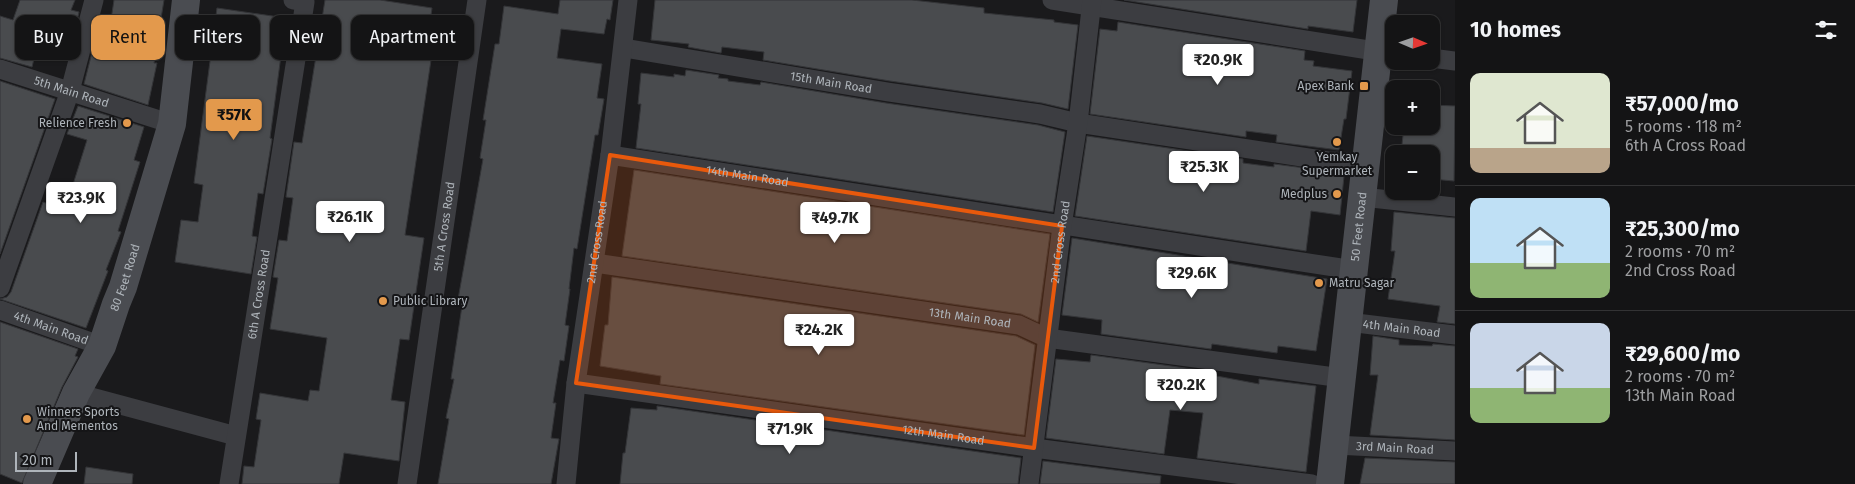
<!DOCTYPE html>
<meta charset="utf-8">
<style>
body{margin:0;font-family:"Fira Sans",sans-serif;background:#212122;color:#f1f3f6;height:100vh;display:flex;flex-direction:column;font-size:19px;white-space:nowrap}
*{box-sizing:border-box;margin:0}
p{font-size:16px;color:#9d9ea0}
.icon{flex:none;width:28px;height:28px;fill:none;stroke:currentColor;stroke-width:2;stroke-linecap:round;stroke-linejoin:round}
.map{position:relative;flex:1;overflow:hidden}
.drawer{display:flex;flex-direction:column;background:#141415;width:400px}
.drawer>*{flex:none}
.banner{position:absolute;left:15px;top:15px;width:475px;height:45px;display:flex;gap:10px}
.needle{width:32px;rotate:92deg}
.tools{position:absolute;left:1385px;top:15px;display:grid;gap:10px}
.tools a{display:grid;place-items:center;width:55px;height:55px;border-radius:10px;background:#141415;box-shadow:0 1px 4px #0004,0 0 0 1px #333334;font-size:25px}
.scale{position:absolute;left:15px;bottom:12px;width:62px;box-sizing:border-box;padding-left:5px;border:2px solid #aeb4ba;border-top:0;font-size:14px;line-height:18px;white-space:nowrap;color:#aeb4ba;-webkit-text-stroke:4px #151517;paint-order:stroke}
.price{position:absolute;translate:-50% -42px;padding:0 11px;border-radius:5px;background:#fff;color:#222;font-size:16px;line-height:32px;filter:drop-shadow(0 1px 2px #0008)}
.price::after{content:'';position:absolute;left:50%;top:30px;width:15px;height:11px;margin-left:-8px;background:inherit;clip-path:polygon(0 0,100% 0,50% 100%)}
.price.current{background:#e3994c;color:#111}
ul{padding:0;list-style:none}
li{display:flex;align-items:center;gap:15px;height:125px;padding:0 15px}
li+li{border-top:1px solid #333334}
li span{display:grid;place-items:center;flex:none;width:140px;height:100px;border-radius:10px;color:#555}
li>.icon{margin-inline-start:auto}
span .icon{width:60px;height:60px;fill:#fffc;stroke-width:1}
li b{font-size:21px}
h2{display:flex;justify-content:space-between;align-items:center;height:60px;padding:0 15px;font-size:21px}
.tag{padding:0 18px;border-radius:10px;background:#141415;box-shadow:0 1px 4px #0004,0 0 0 1px #333334;font-size:18px;line-height:45px}
.tag.current{background:#e3994c;color:#111}
main{display:flex;flex:1;min-height:0}
.map>svg:first-child{display:block}
.building{fill:#494b4e;stroke:#343538}
.lines{fill:none;stroke-linecap:round;stroke-linejoin:round}
.street{stroke:#3c3d41;stroke-width:19}
.secondary{stroke:#4a4c51;stroke-width:28}
.marked{fill:#e8590c;fill-opacity:0.2;stroke:#e8590c;stroke-width:4;stroke-linejoin:round}
.poi-dot{fill:#e3994c;stroke:#151517;stroke-width:2}
.labels{text-anchor:middle;stroke-width:4;stroke-linejoin:round;paint-order:stroke}
.street-label{font-size:12px;fill:#aeb4ba;stroke:#151517}
.poi-label{font-size:12px;fill:#aeb4ba;stroke:#151517;text-anchor:end}
</style>
<main>
<div class="map">
<svg width="1455" height="484" viewBox="0 0 1455 484">
<rect width="100%" height="100%" fill="#1a1a1c"/>
<path class="building" d="M20,0H75L71,10L79,12L74,33L43,22L32,67L0,58V16L13,20Z
M114,0H164L159,31H161L154,63H157L148,105L84,84L101,17L111,20Z
M325,0H380L432,8L425,59L431,60L405,235L424,238L409,340L400,339L391,400L405,402L399,461L344,453L339,484H242L244,466L254,467L261,420L256,419L260,393L308,401L310,390L319,391L327,338L270,329L278,278L273,277L279,240L287,241L293,198L286,197L294,142L302,143Z
M560,0H613L610,20L607,19L604,34L561,29L557,58L602,64L597,98L604,99L598,135H595L577,249L574,248L569,289H570L565,325L569,326L564,361L560,360L553,403H556L551,438L559,439L551,484H438L449,419L446,418L454,379H451L462,306L457,305L483,159L480,158L486,120H483L495,44H499L504,6L558,14Z
M655,0H912L984,8V13L1054,20V22L1078,25L1068,109L1042,103L890,81L763,60L764,52L722,47L721,53L688,47L689,44L651,40Z
M1124,0H1357L1353,32L1308,26V29Z
M217,8L286,18L270,138L272,139L263,194L258,193L252,236L257,237L251,274L175,262L181,220L198,222L203,185L194,183Z
M1118,22L1305,51L1304,60L1314,61L1313,66L1352,71L1346,119H1344L1339,150L1276,142L1277,135L1246,131V137L1090,114L1100,29L1117,31Z
M686,70L719,75L718,78L728,79V81L760,85L761,82L886,103L1038,125L1065,132L1053,212L636,148L641,104H638L641,73L674,77V74L685,76Z
M0,81L55,99L0,254Z
M1431,105L1455,106L1454,181L1431,179V154H1401L1404,126H1431Z
M78,106L144,127L134,160L140,162L118,231L121,232L106,270L108,271L86,328L0,299L7,297L11,292L43,202L65,210L87,140L67,134Z
M1087,136L1243,159V163L1274,167V164L1335,172V174L1344,176L1340,215L1311,211L1306,251L1075,216Z
M634,170L1050,234L1038,322L1021,314L622,256Z
M1394,212L1455,218V324L1437,322L1440,306L1388,299L1395,251H1391Z
M1072,238L1327,279L1316,351L1278,346L1277,353L1212,344L1211,349L1101,334L1102,320L1062,315Z
M612,277L1016,336L1035,345L1024,435L660,384L661,376L600,366L605,325H608Z
M0,322L78,349L75,356L78,357L62,387L22,483L0,474Z
M1373,336L1399,340V345L1432,346L1433,344L1455,346V440L1370,435L1378,375H1370Z
M1091,355L1207,371L1206,374L1259,384V379L1316,386L1306,472L1197,458L1203,413L1170,410L1164,454L1046,438L1056,359L1090,362Z
M657,406L1021,458L1018,484H620L623,453H625L631,408L657,410Z
M1365,458L1455,462V484H1360Z
M1043,461L1161,476L1160,484H1040Z
M86,467L133,474L132,484H84Z"/>
<g class="lines">
<g class="street">
<path d="M1052,0L1394,54"/>
<path id="s1" d="M624,48L888,92L1040,114L1078,123L1328,161L1366,162"/>
<path d="M1431,58L1455,61"/>
<path id="s2" d="M0,69L172,124"/>
<path id="s3" d="M610,155L1354,270"/>
<path d="M1362,197L1455,207"/>
<path id="s4" d="M595,263L1019,325L1047,338L1342,378"/>
<path d="M0,288L70,91L94,0"/>
<path id="s5" d="M0,310L102,346"/>
<path id="s6" d="M1348,322L1455,335"/>
<path id="s7" d="M576,383L1034,448L1312,484"/>
<path d="M76,393L236,436"/>
<path id="s8" d="M1335,445L1455,451"/>
<path id="s9" d="M229,484L305,2L293,0"/>
<path id="s10" d="M407,484L477,0"/>
<path id="s11" d="M566,484L576,383L610,155L628,0"/>
<path id="s12" d="M1029,484L1062,226L1078,123L1092,0"/>
</g>
<g class="secondary">
<path id="s13" d="M37,484L76,393L102,346L116,304L123,287L172,124L186,0"/>
<path id="s14" d="M1330,484L1384,0"/>
</g>
</g>
<path class="marked" d="M610,155L1062,226L1034,448L576,383Z"/>
<g class="poi-dot">
<rect x="1359" y="81" width="10" height="10" rx="2.5"/>
<circle cx="127" cy="123" r="5"/>
<circle cx="1337" cy="142" r="5"/>
<circle cx="1337" cy="194" r="5"/>
<circle cx="1319" cy="283" r="5"/>
<circle cx="383" cy="301" r="5"/>
<circle cx="27" cy="419" r="5"/>
</g>
<g class="labels">
<g class="street-label">
<text dy="4" stroke="none"><textPath href="#s1" startOffset="210">15th Main Road</textPath></text>
<text dy="4" stroke="none"><textPath href="#s2" startOffset="75">5th Main Road</textPath></text>
<text dy="4" stroke="none"><textPath href="#s3" startOffset="139">14th Main Road</textPath></text>
<text dy="4" stroke="none"><textPath href="#s10" startOffset="260">5th A Cross Road</textPath></text>
<text dy="4" stroke="none"><textPath href="#s14" startOffset="259">50 Feet Road</textPath></text>
<text dy="4" stroke="none"><textPath href="#s11" startOffset="244">2nd Cross Road</textPath></text>
<text dy="4" stroke="none"><textPath href="#s12" startOffset="244">2nd Cross Road</textPath></text>
<text dy="4" stroke="none"><textPath href="#s13" startOffset="225">80 Feet Road</textPath></text>
<text dy="4" stroke="none"><textPath href="#s9" startOffset="192">6th A Cross Road</textPath></text>
<text dy="4" stroke="none"><textPath href="#s4" startOffset="379">13th Main Road</textPath></text>
<text dy="4" stroke="none"><textPath href="#s5" startOffset="54">4th Main Road</textPath></text>
<text dy="4" stroke="none"><textPath href="#s6" startOffset="54">4th Main Road</textPath></text>
<text dy="4" stroke="none"><textPath href="#s7" startOffset="371">12th Main Road</textPath></text>
<text dy="4" stroke="none"><textPath href="#s8" startOffset="60">3rd Main Road</textPath></text>
</g>
<g class="poi-label">
<text x="1354" y="90">Apex Bank</text>
<text x="117" y="127">Relience Fresh</text>
<text x="1337" y="161" text-anchor="middle">Yemkay<tspan x="1337" dy="14">Supermarket</tspan></text>
<text x="1327" y="198">Medplus</text>
<text x="1329" y="287" text-anchor="start">Matru Sagar</text>
<text x="393" y="305" text-anchor="start">Public Library</text>
<text x="37" y="416" text-anchor="start">Winners Sports<tspan x="37" dy="14">And Mementos</tspan></text>
</g>
</g>
</svg>
<div class="tools">
<a><svg class="needle" viewBox="-14 -14 28 28"><path d="M0-13l5 13h-10z" fill="#e53935"/><path d="M0 13l5-13h-10z" fill="#9d9ea0"/></svg></a>
<a>+</a>
<a>−</a>
</div>
<div class="scale">20 m</div>
<b class="price" style="left:1218px;top:86px">₹20.9K</b>
<b class="price current" style="left:234px;top:141px">₹57K</b>
<b class="price" style="left:1204px;top:193px">₹25.3K</b>
<b class="price" style="left:81px;top:224px">₹23.9K</b>
<b class="price" style="left:350px;top:243px">₹26.1K</b>
<b class="price" style="left:835px;top:244px">₹49.7K</b>
<b class="price" style="left:1192px;top:299px">₹29.6K</b>
<b class="price" style="left:819px;top:356px">₹24.2K</b>
<b class="price" style="left:1181px;top:411px">₹20.2K</b>
<b class="price" style="left:790px;top:455px">₹71.9K</b>
<div class="banner">
<a class="tag">Buy</a>
<a class="tag current">Rent</a>
<a class="tag">Filters</a>
<a class="tag">New</a>
<a class="tag">Apartment</a>
</div>
</div>
<section class="drawer">
<h2>10 homes<svg class="icon" aria-label="filters" viewBox="0 0 24 24"><path d="M4 7h16M4 17h16"/><circle cx="9" cy="7" r="2"/><circle cx="15" cy="17" r="2"/></svg></h2>
<ul>
<li><span style="background:linear-gradient(#dfe7d0 75%,#b9a48a 0)"><svg class="icon" aria-label="home" viewBox="0 0 24 24"><path d="M3 11l9-7 9 7M6 9v11h12V9"/></svg></span><div><b>₹57,000/mo</b><p>5 rooms · 118 m²</p><p>6th A Cross Road</p></div></li>
<li><span style="background:linear-gradient(#bfe0f5 65%,#8fb573 0)"><svg class="icon" aria-label="home" viewBox="0 0 24 24"><path d="M3 11l9-7 9 7M6 9v11h12V9"/></svg></span><div><b>₹25,300/mo</b><p>2 rooms · 70 m²</p><p>2nd Cross Road</p></div></li>
<li><span style="background:linear-gradient(#c9d6e8 65%,#8fb573 0)"><svg class="icon" aria-label="home" viewBox="0 0 24 24"><path d="M3 11l9-7 9 7M6 9v11h12V9"/></svg></span><div><b>₹29,600/mo</b><p>2 rooms · 70 m²</p><p>13th Main Road</p></div></li>
</ul>
</section>
</main>
